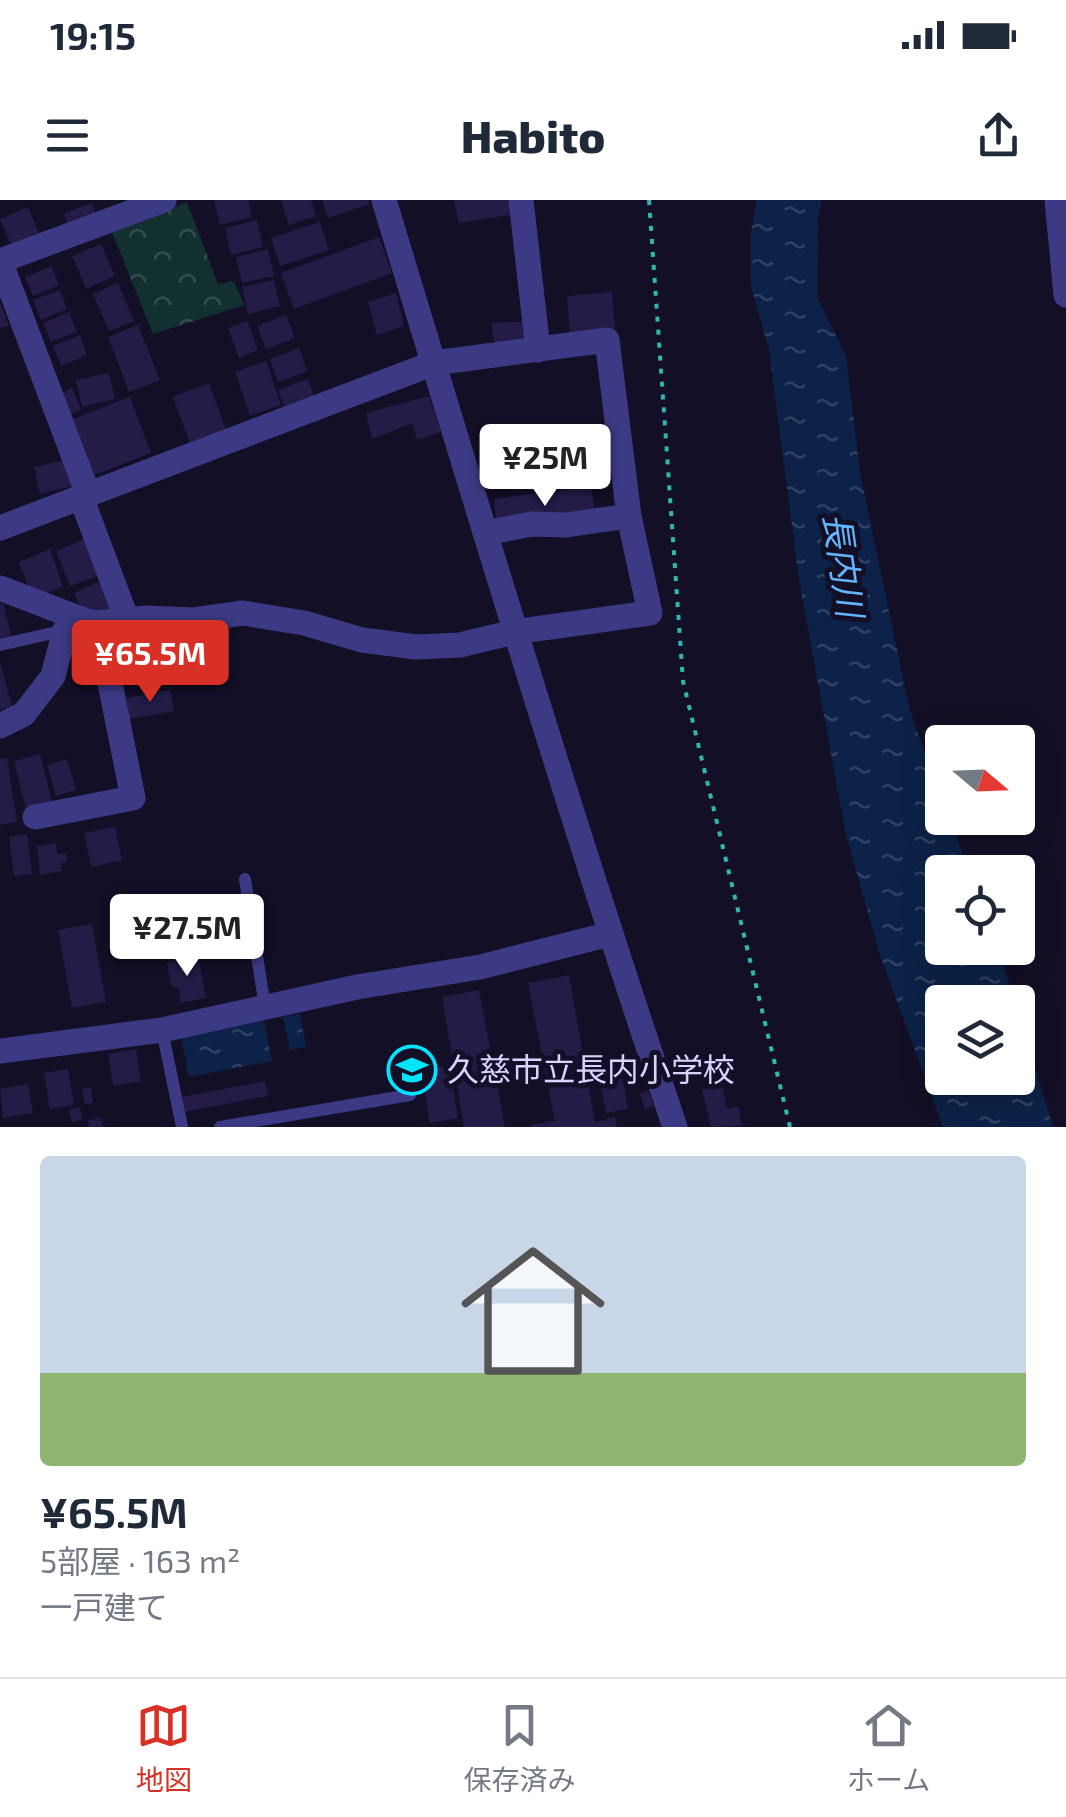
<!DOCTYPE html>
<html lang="ja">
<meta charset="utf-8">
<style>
body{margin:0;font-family:"Exo 2","Noto Sans JP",sans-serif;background:#f2f2f3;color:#1f2937;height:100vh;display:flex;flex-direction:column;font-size:38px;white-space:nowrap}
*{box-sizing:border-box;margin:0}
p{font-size:32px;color:#747a83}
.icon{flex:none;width:55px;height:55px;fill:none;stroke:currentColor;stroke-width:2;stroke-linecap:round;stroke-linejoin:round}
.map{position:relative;height:927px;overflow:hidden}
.sheet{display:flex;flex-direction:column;background:#fff;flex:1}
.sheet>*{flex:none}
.needle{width:65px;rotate:109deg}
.tools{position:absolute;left:925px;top:525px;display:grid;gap:20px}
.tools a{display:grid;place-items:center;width:110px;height:110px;border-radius:10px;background:#fff;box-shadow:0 5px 25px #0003;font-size:50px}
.price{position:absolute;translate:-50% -85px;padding:0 22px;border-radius:10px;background:#fff;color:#222;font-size:32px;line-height:65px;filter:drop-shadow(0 2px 5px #0008)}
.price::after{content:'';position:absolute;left:50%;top:60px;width:30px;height:22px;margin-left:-15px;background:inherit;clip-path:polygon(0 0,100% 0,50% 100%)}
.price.current{background:#d93025;color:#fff}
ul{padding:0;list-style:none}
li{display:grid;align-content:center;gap:20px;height:530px;padding:0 40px}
li span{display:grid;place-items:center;height:310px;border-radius:10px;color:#555}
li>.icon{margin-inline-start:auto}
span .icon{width:180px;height:180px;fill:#fffc;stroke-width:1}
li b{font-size:42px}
.status{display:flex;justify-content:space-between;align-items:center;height:70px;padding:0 50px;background:#fff;direction:ltr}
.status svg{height:28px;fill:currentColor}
header{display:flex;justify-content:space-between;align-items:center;height:130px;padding:0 40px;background:#fff;font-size:45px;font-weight:800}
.tabs{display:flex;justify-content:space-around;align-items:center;height:140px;border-top:2px solid #e0e1e3;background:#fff;font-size:28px;color:#747a83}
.tabs a{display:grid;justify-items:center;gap:5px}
.tabs .current{color:#d93025}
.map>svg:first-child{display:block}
.park{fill:url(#park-crowns)}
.water{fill:url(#water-ripples)}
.building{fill:#241b47}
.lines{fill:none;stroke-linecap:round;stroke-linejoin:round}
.path{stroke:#2fb8b0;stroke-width:4;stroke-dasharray:5 8;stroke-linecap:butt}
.lane{stroke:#3d3a85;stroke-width:12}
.street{stroke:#3d3a85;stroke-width:25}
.labels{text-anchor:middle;stroke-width:10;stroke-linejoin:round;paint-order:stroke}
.poi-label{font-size:32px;fill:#d9d4ff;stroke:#130f26;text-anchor:start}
.water-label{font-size:35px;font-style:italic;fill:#62b6ff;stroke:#130f26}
</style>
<div class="status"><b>19:15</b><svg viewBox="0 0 49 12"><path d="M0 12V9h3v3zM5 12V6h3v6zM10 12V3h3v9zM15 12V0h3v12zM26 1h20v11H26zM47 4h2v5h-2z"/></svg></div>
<header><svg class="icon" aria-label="menu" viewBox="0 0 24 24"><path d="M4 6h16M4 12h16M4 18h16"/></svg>Habito<svg class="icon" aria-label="share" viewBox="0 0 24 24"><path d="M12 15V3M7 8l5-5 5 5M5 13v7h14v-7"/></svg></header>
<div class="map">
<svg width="1066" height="927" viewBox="0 0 1066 927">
<defs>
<pattern id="park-crowns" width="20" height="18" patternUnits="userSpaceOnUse" patternTransform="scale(2.5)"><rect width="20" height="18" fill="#12302f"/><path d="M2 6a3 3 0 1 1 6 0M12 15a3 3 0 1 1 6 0" fill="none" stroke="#344d4e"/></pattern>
<pattern id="water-ripples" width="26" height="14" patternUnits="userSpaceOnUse" patternTransform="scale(2.5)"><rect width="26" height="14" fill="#0c2248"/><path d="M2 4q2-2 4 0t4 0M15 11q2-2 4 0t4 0" fill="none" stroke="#2f4163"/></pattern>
</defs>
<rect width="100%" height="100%" fill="#130f26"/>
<path class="park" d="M187,2L218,84L234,81L244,105L153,134L112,32Z"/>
<path class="water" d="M757,0H822L818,15L817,97L846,156L860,273L910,511L942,600V618H949L970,672H942V748H997L1015,802H942V878H1018V811L1053,927H943L880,755L846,635L799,380L769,150L751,86V32Z
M300,814L306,847L290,850L283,817Z
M264,821L272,861L189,877L181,837Z"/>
<path class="building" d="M214,0H248L252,17L220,25Z
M281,0H311L316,16L289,25Z
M322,0H368L369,4L328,18Z
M454,0H521L522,13L459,23Z
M92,3L99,23L71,33L64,13Z
M28,7L42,40L14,51L0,19Z
M257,20L263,47L231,55L225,28Z
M320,22L329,50L280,66L271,38Z
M379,37L392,73L294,109L281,73Z
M101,44L115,76L86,89L72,56Z
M268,49L274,76L242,83L236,57Z
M52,66L59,85L33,96L25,77Z
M274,80L280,106L248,114L242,87Z
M118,83L134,121L109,131L93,94Z
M60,90L67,109L41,120L33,100Z
M612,92L615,128L571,145L567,96Z
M396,93L404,126L377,135L368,102Z
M0,102L9,126L0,128Z
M69,112L77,132L51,142L43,123Z
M286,115L295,138L266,149L257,126Z
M247,121L258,150L239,158L228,128Z
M535,121L537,141L496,155L491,123Z
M138,125L160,180L129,192L108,137Z
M80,135L87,155L61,166L53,146Z
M299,148L307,171L278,182L270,159Z
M266,161L281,205L250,216L235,172Z
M109,173L115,199L82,207L76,180Z
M308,179L316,202L287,213L278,190Z
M209,183L226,230L190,243L173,197Z
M72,188L81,209L66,216L57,195Z
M429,196L441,232L417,240L412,223L372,239L366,213Z
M130,197L151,253L94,275L73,219Z
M66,260L72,286L40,294L34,267Z
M591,286L596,319L497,331L494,299Z
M87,338L100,375L70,386L56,351Z
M50,349L63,387L33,398L19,362Z
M103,380L116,407L86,420L74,393Z
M3,403L11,436L0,439V404Z
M159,437L170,483L143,489L133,443Z
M0,461L12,507L0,510Z
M170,490L174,511L129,519L126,498Z
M40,554L53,605L27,612L14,561Z
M7,558L17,622L0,625V559Z
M67,559L76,590L56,596L47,565Z
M115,627L122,660L91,667L84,633Z
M27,634L32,674L14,676L9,637Z
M56,643L57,654L66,653L67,662L61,663L62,671L40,675L37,646Z
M92,724L106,802L72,808L58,730Z
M198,756L206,798L181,803L178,787L171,786L167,762Z
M569,775L595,922L615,917L617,927H531V925L555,921L528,783Z
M479,790L505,927H464L442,797Z
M136,849L141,881L113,886L108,854Z
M620,863L628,909L606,913L597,867Z
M449,865L458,918L430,923L421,870Z
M68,869L74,905L50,909L44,873Z
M265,881L268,896L184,912L181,897Z
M28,884L33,913L3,918L0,889Z
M722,885L727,909L738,906L742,926L711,927L702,889Z
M91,888L93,903L85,904L82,889Z
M649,891L654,906L645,909L640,894Z
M80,907L82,920L72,922L69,910Z
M101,918L103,927H89L88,920Z"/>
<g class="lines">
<path class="path" d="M649,0L683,481L790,927"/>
<path class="lane" d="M0,445L66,430
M245,679L265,807
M162,830L182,927
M220,927L410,895"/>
<path class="street" d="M384,0C478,310 571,620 675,927
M521,0L538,150
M1057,0L1066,95
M0,61L88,294
M0,61L164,0
M81,297L127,420
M0,328L434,163L607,140L629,316L650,413L514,432L460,445L416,447L362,440L304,423L243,413L193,420L146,418L98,423L86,421L0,388
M485,333L532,324L566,325L629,316
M0,526L24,514L53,476L65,430
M35,617L133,598L98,423
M0,851L162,830L357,787L480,767L610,734"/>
</g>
<defs>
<g id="school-ring" transform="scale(2.5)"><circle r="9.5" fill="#130f26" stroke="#00e5ff" stroke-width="1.5"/><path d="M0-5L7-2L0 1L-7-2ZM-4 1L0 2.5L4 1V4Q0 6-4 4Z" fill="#00e5ff"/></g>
</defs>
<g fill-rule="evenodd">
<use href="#school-ring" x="412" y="870"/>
</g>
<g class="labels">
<g class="poi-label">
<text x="447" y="881">久慈市立長内小学校</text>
</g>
<g class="water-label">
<text transform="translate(843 365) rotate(82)" y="12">長内川</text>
</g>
</g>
</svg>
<div class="tools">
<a><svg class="needle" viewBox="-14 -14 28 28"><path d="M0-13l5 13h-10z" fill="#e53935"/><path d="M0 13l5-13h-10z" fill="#747a83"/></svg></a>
<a><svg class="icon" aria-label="locate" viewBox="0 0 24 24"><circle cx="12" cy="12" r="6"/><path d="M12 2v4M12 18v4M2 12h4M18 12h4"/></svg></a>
<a><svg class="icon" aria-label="layers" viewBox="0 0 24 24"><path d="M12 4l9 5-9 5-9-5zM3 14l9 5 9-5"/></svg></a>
</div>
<b class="price" style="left:545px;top:309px">¥25M</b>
<b class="price current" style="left:150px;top:505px">¥65.5M</b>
<b class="price" style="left:187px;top:779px">¥27.5M</b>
</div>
<section class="sheet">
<ul>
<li><span style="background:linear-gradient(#c9d6e8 70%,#8fb573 0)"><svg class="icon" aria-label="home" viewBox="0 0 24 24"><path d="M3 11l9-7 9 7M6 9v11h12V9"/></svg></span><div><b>¥65.5M</b><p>5部屋 · 163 m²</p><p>一戸建て</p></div></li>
</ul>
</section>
<nav class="tabs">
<a class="current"><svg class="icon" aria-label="map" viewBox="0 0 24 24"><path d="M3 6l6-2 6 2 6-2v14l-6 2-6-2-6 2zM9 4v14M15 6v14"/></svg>地図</a>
<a><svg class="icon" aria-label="saved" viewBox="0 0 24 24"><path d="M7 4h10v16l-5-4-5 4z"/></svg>保存済み</a>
<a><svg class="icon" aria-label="home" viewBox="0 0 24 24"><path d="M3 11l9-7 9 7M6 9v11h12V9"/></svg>ホーム</a>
</nav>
